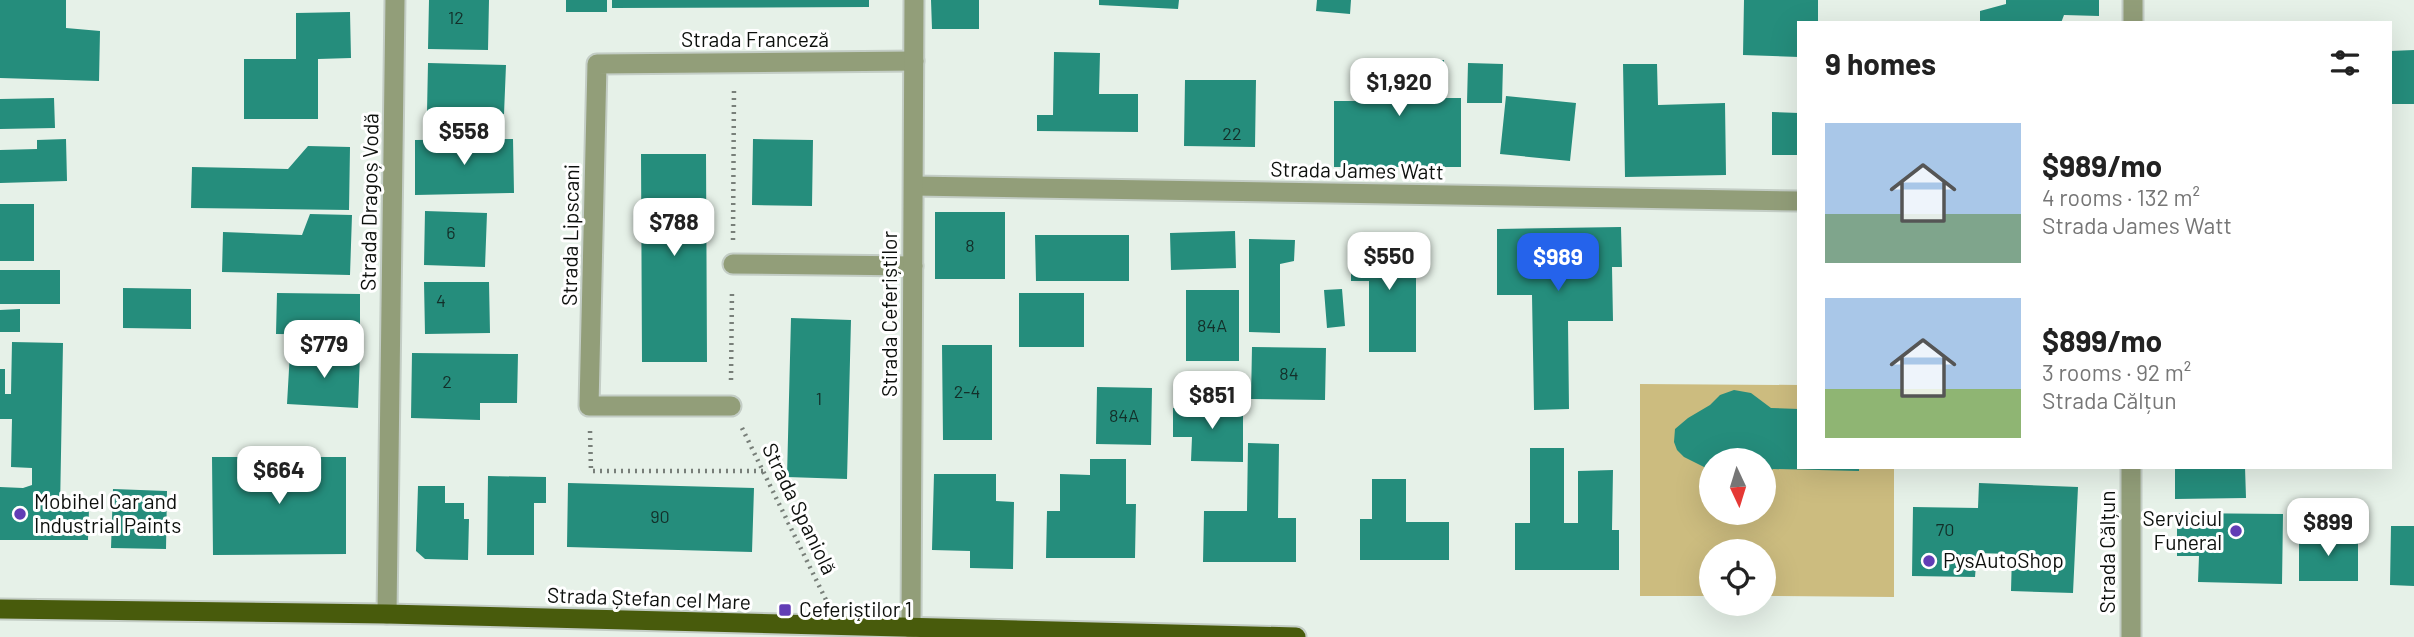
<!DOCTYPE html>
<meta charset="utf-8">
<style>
body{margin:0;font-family:Barlow,sans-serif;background:#f6f6f6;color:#222;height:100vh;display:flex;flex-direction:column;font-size:26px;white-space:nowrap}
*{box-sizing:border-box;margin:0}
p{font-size:23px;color:#767676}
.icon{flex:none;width:38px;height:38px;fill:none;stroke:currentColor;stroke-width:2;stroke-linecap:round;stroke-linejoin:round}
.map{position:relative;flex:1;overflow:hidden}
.panel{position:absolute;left:1797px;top:21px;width:595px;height:448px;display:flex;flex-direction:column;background:#fff;border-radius:0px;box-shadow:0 7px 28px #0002}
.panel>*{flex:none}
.needle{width:46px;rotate:176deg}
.controls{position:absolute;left:1699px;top:448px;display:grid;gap:14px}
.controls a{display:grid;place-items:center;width:77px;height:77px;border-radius:50%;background:#fff;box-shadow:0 7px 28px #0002;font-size:35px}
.price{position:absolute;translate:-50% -60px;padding:0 16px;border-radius:14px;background:#fff;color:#222;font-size:23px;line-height:46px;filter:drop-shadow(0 2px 4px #0008)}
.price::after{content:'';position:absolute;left:50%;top:42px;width:21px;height:16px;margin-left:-10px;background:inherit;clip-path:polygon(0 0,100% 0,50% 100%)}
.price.on{background:#2563eb;color:#fff}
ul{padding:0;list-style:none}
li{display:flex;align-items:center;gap:21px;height:175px;padding:0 28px}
li span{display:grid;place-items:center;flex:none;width:196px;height:140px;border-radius:0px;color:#555}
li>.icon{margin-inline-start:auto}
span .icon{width:84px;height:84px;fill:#fffc;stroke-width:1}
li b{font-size:30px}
h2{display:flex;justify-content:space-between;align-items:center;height:84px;padding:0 28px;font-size:30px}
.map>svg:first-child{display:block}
.green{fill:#ccbc7f;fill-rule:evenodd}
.building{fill:#258d7c}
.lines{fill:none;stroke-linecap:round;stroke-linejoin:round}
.minor-casing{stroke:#c3cdc5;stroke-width:23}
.tertiary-casing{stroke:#c3cdc5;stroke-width:23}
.primary-casing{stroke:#c3cdc5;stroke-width:23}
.path{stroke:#787f79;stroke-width:4.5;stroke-dasharray:2 5;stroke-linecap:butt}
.minor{stroke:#929e79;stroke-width:19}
.tertiary{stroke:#929e79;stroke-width:19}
.primary{stroke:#485b0c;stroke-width:19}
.poi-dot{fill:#613db5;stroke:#fff;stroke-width:2.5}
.labels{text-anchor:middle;stroke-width:6;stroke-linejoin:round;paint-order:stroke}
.number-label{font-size:18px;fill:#132f29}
.street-label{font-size:21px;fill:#0d100d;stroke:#fff}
.poi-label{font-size:21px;fill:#0d100d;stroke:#fff;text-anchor:start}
</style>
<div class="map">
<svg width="2414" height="637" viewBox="0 0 2414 637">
<rect width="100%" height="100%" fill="#e6f1e8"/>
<path class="green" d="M1640,384L1799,385V467H1894V597L1764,596V551H1712L1711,596H1640ZM1712,460H1764V513H1712Z"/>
<path class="building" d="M0,0H66V28L100,31L99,81L0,78Z
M429,0H489L488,50L428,49Z
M566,0H607V12H566Z
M612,0H869V7L612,8Z
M931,0H979V29H932Z
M1099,0H1179L1178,9L1099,5Z
M1317,0H1351L1350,14L1316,11Z
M1744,0H1818V23H1799V57L1743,55Z
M2006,0H2099V16L2064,15L2061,23H1980V11L2006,4Z
M350,12L351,58L318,59V119H244V59H296V13Z
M2414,50V104H2390V51Z
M1054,52L1100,53L1099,94H1138V132L1037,131V115H1053Z
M1357,60H1444V98H1461V167H1334V101H1358Z
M428,63L506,65L504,114L427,112Z
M1468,63L1503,64L1502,103H1467Z
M1623,64H1657L1658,105L1725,103L1726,175L1625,177Z
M1185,80H1256L1255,147L1184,146Z
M1506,96L1576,103L1570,161L1500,154Z
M54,98L55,128L0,129V99Z
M1772,112L1799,113V155H1772Z
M66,139L67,181L0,183V150L37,149V140Z
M513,139L514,193L415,195V140Z
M753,139L813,140L812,206L752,205Z
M308,146L350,147L349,210L191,208L192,167L288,169Z
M641,154H706L707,362H642Z
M0,204H34V261H0Z
M425,211L487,213L485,267L424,265Z
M935,212H1005V279H935Z
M310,214L352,215L350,275L222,272L223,232L302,235Z
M1621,227L1622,267H1612L1613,321H1568L1569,409L1534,410L1532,295H1497V229Z
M1235,231L1236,268L1171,270L1170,233Z
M1035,235H1129V281H1036Z
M1249,239L1295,240L1294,261L1280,264V333L1249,332Z
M1351,240H1416V352H1369V281H1351Z
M0,270H60V304H0Z
M424,282H489L490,333L425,334Z
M123,288L191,289V329L123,328Z
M1342,289L1345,326L1327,328L1324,290Z
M1186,290H1239V361H1186Z
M277,293L360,294V335L276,334Z
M1019,293H1084V347H1019Z
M20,309V332H0V310Z
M791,318L851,320L847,479L787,477Z
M12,342L63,343L60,509H89L88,540H0V487L23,488L32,485V468L11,467L12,419H0V369H5V394H11Z
M942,345H992V440H943Z
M1252,347L1326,348L1325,400L1251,399Z
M290,352L360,355L358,408L287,404Z
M412,353L518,354L517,403H480V420L411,418Z
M1097,387L1152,388L1151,445L1096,444Z
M1734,390L1751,393L1771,408L1799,409V467H1859V471L1773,469L1764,476V460H1712V471L1684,457L1677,450L1674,442L1675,429L1688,418L1710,405L1720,395Z
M1193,403L1243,404V462L1191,461L1192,437H1173V408H1193Z
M1248,443L1279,444L1278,518H1296V562H1203L1204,511H1247Z
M1530,448H1564V523H1578V471L1613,470L1612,530H1619V570H1515V523H1530Z
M212,457H346V554L213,555Z
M1090,459H1126V504H1136L1135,558H1046L1047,511H1060V474L1090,475Z
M2175,467H2245L2246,498L2175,499Z
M934,474H996V501L1014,502L1013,569L970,568V551L932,550Z
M488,476L546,477V503H534V555H487Z
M1372,479H1406V522H1449V560H1360V519H1372Z
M568,483L754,488L752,552L567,547Z
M1979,483L2078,487L2073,593L2011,591L2012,554L1977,553L1975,577L1912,576L1913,507L1978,508Z
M418,486H445V503H464V519H469L468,560L425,559L416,551Z
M113,489L167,491L166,549L111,548Z
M2177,513L2283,514L2282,584L2198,582L2199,556H2177Z
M2391,526H2414V586L2390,585Z
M2299,534H2358V581H2299Z"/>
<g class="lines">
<g class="minor-casing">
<path id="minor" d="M2133,23V0
M914,186L1799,201
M733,264L913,266
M731,406H589L597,64L914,61
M387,614L395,0
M2131,637V467"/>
</g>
<g class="tertiary-casing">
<path id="tertiary" d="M911,628L914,0"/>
</g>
<g class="primary-casing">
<path id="primary" d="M0,609L387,614L1296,637"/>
</g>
<path class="path" d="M733,240L734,88
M731,380L732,291
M742,428L826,600
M590,431L591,471H763"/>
<use href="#minor" class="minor"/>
<use href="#tertiary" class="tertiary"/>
<use href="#primary" class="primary"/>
</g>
<g class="poi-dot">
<circle cx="20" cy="514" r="7"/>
<circle cx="2236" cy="531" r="7"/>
<circle cx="1929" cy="561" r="7"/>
<rect x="778" y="603" width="14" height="14" rx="3.5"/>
</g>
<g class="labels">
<g class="number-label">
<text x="456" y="24">12</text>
<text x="1232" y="140">22</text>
<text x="451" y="239">6</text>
<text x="970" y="252">8</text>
<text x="441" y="307">4</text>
<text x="1212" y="332">84A</text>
<text x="1289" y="380">84</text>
<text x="447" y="388">2</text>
<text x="967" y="398">2-4</text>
<text x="819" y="405">1</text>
<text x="1124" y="422">84A</text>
<text x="660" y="523">90</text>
<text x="1945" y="536">70</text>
</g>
<g class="street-label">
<text x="755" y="47">Strada Franceză</text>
<text transform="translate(1357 171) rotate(1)" y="7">Strada James Watt</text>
<text transform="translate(370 202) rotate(-89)" y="7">Strada Dragoș Vodă</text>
<text transform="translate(571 235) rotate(-89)" y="7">Strada Lipscani</text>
<text transform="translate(890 314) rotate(-90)" y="7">Strada Ceferiștilor</text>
<text transform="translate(799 509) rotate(64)" y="7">Strada Spaniolă</text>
<text transform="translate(2108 552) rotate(-90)" y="7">Strada Călțun</text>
<text transform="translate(649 599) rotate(2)" y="7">Strada Ștefan cel Mare</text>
</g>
<g class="poi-label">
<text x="34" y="509">Mobihel Car and<tspan x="34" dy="24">Industrial Paints</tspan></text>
<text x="2222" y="526" text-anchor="end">Serviciul<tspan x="2222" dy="24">Funeral</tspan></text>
<text x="1943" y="568">PysAutoShop</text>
<text x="799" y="617">Ceferiștilor 1</text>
</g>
</g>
</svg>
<div class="controls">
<a><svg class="needle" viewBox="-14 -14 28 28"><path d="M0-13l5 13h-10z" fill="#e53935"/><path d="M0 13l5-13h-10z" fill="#767676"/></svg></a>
<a><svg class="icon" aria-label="locate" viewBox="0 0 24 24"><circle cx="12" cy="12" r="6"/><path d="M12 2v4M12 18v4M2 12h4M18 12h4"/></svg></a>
</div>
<b class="price" style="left:1399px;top:118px">$1,920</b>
<b class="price" style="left:464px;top:167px">$558</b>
<b class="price" style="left:674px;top:258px">$788</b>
<b class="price" style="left:1389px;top:292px">$550</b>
<b class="price on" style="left:1558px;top:293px">$989</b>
<b class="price" style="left:324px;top:380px">$779</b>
<b class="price" style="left:1212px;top:431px">$851</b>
<b class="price" style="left:279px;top:506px">$664</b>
<b class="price" style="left:2328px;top:558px">$899</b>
<section class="panel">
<h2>9 homes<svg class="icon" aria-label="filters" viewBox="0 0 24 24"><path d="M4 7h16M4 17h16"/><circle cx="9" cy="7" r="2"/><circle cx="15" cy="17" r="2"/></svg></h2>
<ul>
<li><span style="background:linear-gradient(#a9c7e8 65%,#7fa58c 0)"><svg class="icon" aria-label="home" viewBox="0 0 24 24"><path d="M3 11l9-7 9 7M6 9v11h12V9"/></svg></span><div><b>$989/mo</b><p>4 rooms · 132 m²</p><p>Strada James Watt</p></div></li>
<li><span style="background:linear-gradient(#a9c7e8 65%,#8fb573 0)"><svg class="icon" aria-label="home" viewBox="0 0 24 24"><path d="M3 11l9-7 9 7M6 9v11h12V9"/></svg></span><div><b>$899/mo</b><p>3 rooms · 92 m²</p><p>Strada Călțun</p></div></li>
</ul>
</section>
</div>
